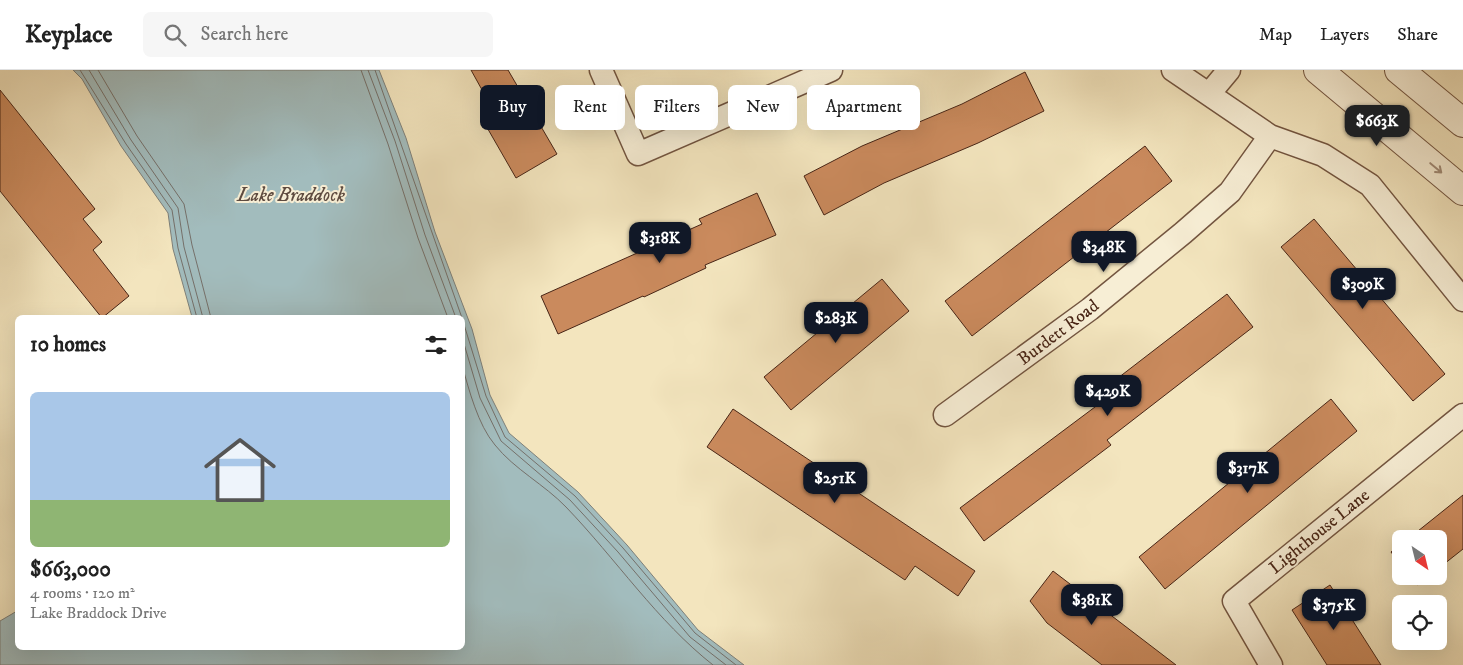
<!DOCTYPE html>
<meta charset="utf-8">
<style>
body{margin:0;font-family:"IM FELL DW Pica",serif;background:#f6f6f6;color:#222;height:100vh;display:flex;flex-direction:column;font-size:19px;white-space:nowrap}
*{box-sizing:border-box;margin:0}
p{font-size:16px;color:#767676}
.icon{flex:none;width:28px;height:28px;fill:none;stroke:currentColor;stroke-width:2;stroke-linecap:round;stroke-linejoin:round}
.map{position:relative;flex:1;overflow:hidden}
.sheet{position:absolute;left:15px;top:245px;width:450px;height:335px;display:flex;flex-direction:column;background:#fff;border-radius:8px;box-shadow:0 5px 20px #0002}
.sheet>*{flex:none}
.top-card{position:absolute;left:480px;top:15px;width:475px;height:45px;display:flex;gap:10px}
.needle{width:32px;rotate:145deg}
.controls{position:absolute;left:1392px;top:460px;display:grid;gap:10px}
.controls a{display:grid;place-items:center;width:55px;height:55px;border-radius:8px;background:#fff;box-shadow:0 5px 20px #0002;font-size:25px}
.price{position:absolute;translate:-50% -42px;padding:0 11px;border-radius:10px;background:#111827;color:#fff;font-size:16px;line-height:32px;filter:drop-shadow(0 1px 2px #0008)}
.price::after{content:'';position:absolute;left:50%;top:30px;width:15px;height:11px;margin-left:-8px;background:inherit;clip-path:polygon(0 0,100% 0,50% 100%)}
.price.selected{background:#222;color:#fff}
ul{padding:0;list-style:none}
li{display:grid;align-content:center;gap:10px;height:265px;padding:0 15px}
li+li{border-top:1px solid #e0e0e0}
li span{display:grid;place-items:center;height:155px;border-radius:8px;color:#555}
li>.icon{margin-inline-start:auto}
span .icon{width:90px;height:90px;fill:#fffc;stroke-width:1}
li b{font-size:21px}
h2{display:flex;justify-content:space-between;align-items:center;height:60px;padding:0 15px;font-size:21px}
.tag{padding:0 18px;border-radius:8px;background:#fff;box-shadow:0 5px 20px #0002;font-size:18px;line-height:45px}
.tag.selected{background:#111827;color:#fff}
header{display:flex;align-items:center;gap:30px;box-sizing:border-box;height:70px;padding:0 25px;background:#fff;border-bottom:1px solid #e0e0e0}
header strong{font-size:24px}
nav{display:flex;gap:28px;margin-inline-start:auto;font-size:18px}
.search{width:350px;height:45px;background:#f6f6f6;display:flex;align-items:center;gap:12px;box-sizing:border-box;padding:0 18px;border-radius:8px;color:#767676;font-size:19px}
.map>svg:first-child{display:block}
.water{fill:#a2bcbd;stroke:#7e807a}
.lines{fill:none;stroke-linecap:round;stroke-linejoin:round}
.shore{stroke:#75706a;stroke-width:1}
.building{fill:#ca8a5d;stroke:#482516}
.minor-casing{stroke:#735540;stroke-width:25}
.tertiary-casing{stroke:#735540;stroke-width:30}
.minor{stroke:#f7eed5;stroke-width:22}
.tertiary{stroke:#f7eed5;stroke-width:28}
.oneway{stroke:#a08a76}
.labels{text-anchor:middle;stroke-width:4;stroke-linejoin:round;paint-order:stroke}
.street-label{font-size:18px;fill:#482516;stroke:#f7eed5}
.water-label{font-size:19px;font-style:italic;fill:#5e4b40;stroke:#f7eed5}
</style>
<header>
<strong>Keyplace</strong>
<div class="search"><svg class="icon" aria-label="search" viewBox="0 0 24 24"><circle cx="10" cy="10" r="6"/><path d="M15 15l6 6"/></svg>Search here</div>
<nav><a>Map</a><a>Layers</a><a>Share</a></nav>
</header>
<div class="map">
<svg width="1463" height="595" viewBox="0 0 1463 595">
<rect width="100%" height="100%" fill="#f3e5be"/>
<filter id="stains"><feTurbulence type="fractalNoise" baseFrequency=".004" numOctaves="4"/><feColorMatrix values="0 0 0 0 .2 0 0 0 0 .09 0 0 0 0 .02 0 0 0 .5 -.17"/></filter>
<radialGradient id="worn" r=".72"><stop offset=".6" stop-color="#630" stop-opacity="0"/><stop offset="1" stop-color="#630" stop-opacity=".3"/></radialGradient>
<path class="water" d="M73,0H379L406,68L435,162L472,259L490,325L509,363L578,422L627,475L698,560L744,595H0V551L17,541L18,578H462V248L192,247L173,179L168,143L121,76L82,9Z"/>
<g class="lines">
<path class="shore" d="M80,0L126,74L172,140L178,178L197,248
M89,0L131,70L178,138L184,177L203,248
M98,0L137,66L184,134L192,175L211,248
M361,0L388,74L418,168L448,248
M368,0L395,71L425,165L456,248
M375,0L462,248
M462,248L486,326L505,367L575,426L623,478L695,563L736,595
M462,267L480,328L501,371L570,430L618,482L690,567L726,595
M462,295C469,320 478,355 495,375C514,399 545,415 566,437C616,489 657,551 713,595"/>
</g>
<path class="building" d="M471,0H508L557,84L516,108L485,54L497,47Z
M1025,2L1044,41L978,73L884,113L824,145L804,106L862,76L962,34Z
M0,20L95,139L83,149L102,172L93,180L129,226L102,248L0,121Z
M1145,76L1172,111L972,266L945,231Z
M757,123L776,165L705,195L706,198L644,227L643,226L558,264L541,226L702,154L699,149Z
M1314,149L1445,304L1413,331L1281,177Z
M882,209L909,241L791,340L764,307Z
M1227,224L1253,257L1107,370L1111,375L984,471L960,438L1111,325L1105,318Z
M1331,329L1357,361L1165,519L1139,487Z
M733,339L975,501L958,526L915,496L905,510L707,377Z
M1463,425V479L1439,498V469H1408Z
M1401,474V495L1391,482Z
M1053,501L1176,595H1102L1047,553L1030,531Z
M1410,506H1428L1417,515Z
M1330,515L1381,595H1327L1292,540Z"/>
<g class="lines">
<g class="minor-casing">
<path id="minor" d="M601,0L638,84L831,0
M1173,0L1270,66L1323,85L1370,115L1463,230
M1209,24L1229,0
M945,345L1090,239L1183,163L1230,122L1270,66
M1271,595L1234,531L1463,345"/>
</g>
<g class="tertiary-casing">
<path id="tertiary" d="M1318,0L1463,121
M1399,0L1463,53"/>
</g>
<use href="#minor" class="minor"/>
<use href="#tertiary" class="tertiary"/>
</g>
<defs><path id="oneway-shaft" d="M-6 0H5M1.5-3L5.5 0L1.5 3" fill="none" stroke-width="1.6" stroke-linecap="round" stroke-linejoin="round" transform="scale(1.25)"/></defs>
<use class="oneway" href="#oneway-shaft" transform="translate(1436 98) rotate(40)"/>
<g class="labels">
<g class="street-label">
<text transform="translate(1058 262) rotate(-37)" y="6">Burdett Road</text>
<text transform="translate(1319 461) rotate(-39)" y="6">Lighthouse Lane</text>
</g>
<g class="water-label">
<text x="291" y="131">Lake Braddock</text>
</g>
</g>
<rect width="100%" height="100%" filter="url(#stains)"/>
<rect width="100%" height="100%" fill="url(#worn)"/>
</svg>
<div class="controls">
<a><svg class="needle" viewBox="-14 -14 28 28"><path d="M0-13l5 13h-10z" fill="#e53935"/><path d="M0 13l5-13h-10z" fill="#767676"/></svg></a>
<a><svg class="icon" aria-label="locate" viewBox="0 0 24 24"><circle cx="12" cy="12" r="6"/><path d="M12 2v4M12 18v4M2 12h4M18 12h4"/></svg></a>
</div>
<b class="price selected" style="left:1377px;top:77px">$663K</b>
<b class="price" style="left:660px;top:194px">$318K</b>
<b class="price" style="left:1104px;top:203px">$348K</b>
<b class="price" style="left:1363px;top:240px">$309K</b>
<b class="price" style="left:836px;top:274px">$283K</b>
<b class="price" style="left:1108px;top:347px">$429K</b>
<b class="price" style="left:1248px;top:424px">$317K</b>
<b class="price" style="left:835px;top:434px">$251K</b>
<b class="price" style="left:1092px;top:556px">$381K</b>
<b class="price" style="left:1334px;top:561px">$375K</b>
<div class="top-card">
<a class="tag selected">Buy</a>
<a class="tag">Rent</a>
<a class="tag">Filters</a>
<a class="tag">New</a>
<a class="tag">Apartment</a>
</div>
<section class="sheet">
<h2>10 homes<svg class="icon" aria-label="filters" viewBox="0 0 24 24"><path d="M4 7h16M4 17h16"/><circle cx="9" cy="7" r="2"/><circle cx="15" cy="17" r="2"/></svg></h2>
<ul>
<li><span style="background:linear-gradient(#a9c7e8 70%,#8fb573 0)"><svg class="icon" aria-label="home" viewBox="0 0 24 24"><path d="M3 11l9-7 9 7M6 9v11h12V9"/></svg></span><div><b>$663,000</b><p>4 rooms · 120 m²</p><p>Lake Braddock Drive</p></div></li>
</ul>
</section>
</div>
